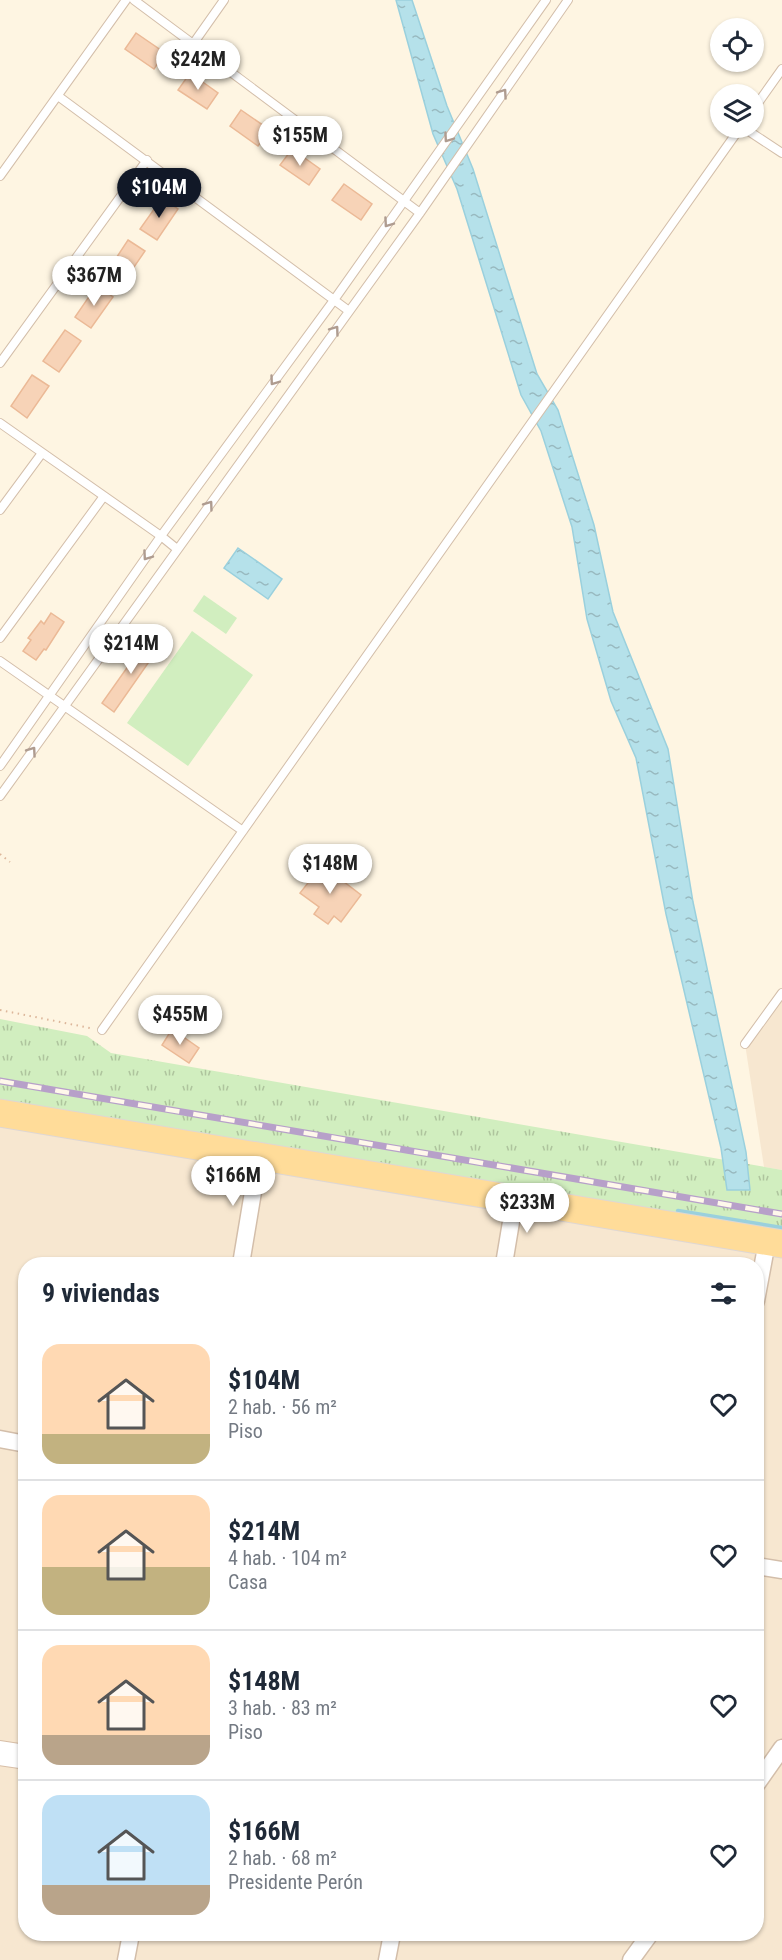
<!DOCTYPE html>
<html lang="es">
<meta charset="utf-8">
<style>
body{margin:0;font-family:"Roboto Condensed",sans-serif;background:#f6f6f7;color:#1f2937;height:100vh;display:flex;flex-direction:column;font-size:22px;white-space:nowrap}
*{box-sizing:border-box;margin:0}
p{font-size:20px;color:#747a83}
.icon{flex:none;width:33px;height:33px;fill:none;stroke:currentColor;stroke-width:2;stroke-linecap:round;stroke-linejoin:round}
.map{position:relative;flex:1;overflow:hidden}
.details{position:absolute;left:18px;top:1257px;width:746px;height:684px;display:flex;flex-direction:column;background:#fff;border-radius:24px;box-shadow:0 2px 4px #0004}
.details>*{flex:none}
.buttons{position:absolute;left:710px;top:18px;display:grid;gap:12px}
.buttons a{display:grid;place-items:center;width:54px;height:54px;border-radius:50%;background:#fff;box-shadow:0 2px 4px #0004;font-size:30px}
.price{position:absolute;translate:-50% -51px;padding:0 14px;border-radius:21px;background:#fff;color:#222;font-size:20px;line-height:39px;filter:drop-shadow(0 2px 3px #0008)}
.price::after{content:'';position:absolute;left:50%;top:36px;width:18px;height:14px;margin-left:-9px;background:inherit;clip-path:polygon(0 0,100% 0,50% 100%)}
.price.selected{background:#111827;color:#fff}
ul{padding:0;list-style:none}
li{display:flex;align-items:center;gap:18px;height:150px;padding:0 24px}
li+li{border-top:2px solid #e0e1e3}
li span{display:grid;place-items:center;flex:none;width:168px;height:120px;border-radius:18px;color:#555}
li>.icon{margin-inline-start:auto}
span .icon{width:72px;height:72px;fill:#fffc;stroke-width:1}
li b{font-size:26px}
h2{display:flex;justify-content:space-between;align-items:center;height:72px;padding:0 24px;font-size:26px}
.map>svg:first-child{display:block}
.residential{fill:#f7e7d0;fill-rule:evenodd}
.grass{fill:url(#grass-tufts)}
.pitch{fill:#d1eebf}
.water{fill:url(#water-ripples);stroke:#9ad0dd;stroke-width:1.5}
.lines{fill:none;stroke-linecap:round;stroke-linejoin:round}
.stream{stroke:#9ad0dd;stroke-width:4.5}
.building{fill:#f7d3b7;stroke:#ebb996;stroke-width:1.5}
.lane-casing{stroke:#d3beaa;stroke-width:10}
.street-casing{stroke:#d3beaa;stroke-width:19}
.secondary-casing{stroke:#d7bea7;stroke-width:26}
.primary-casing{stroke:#dfd7d3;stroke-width:29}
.path{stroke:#dcb69a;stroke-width:2;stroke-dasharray:1.5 4.5;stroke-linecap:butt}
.lane{stroke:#fff;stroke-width:8}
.street{stroke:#fff;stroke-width:16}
.secondary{stroke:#fff;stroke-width:24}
.primary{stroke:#ffdc99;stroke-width:27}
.rail-casing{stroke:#b7a0c9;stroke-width:7}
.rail{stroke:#fff8eb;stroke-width:4.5;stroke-dasharray:14;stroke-linecap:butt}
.oneway{stroke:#af9c90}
</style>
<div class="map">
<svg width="782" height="1960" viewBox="0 0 782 1960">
<defs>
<pattern id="grass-tufts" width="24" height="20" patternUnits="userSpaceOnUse" patternTransform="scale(1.5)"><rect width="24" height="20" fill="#d1eebf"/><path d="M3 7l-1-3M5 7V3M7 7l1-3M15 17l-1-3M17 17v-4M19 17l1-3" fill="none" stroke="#aec49d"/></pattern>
<pattern id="water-ripples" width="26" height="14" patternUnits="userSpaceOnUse" patternTransform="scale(1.5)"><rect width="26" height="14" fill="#b5e1ea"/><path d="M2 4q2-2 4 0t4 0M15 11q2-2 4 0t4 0" fill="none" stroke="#98b9bf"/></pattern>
</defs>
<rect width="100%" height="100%" fill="#fef5e2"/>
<path class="residential" d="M782,993V1170L764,1167L745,1044Z
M0,1081L782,1214V1960H0ZM26,1264H756V1934H26Z"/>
<path class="grass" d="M0,1019L87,1036L111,1053L782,1170V1244L0,1113Z"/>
<path class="pitch" d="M204,595L237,618L226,634L193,611Z
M192,631L253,675L188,766L127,723Z"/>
<path class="water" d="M396,0H412L447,106L473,169L537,374L558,410L594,525L613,612L668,749L693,902L746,1152L750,1190H727L721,1148L666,914L636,758L611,701L587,619L572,527L541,431L521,395L457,189L433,134Z
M238,548L282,579L268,599L224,568Z"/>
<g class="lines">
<path class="stream" d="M678,1211L782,1228"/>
</g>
<path class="building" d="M136,33L165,53L154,69L125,49Z
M190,73L218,93L207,109L178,90Z
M241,110L270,130L258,146L230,126Z
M292,149L320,169L309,185L280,165Z
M344,184L372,204L361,220L332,200Z
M162,198L178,209L157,240L140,229Z
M128,240L145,251L123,283L107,272Z
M97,285L113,297L91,328L75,317Z
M65,330L81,341L59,372L43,361Z
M32,375L49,386L27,418L11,406Z
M51,613L64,622L46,650L44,649L36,660L23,651L31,640L28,638L41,621L44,624Z
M148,638L160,646L114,712L102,703Z
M322,865L361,895L341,922L334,916L328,924L314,914L319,907L300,893Z
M172,1029L199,1048L189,1063L162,1045Z"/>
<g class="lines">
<g class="lane-casing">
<path id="lane" d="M134,0L420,213
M193,44L224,0
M58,96L349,311
M753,110L782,69
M744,128L782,153
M0,176L126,0
M0,363L147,160
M0,423L161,536L177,549
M0,510L42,453
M0,638L104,496
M0,661L243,831
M0,766L161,536L334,300L546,0
M0,796L420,213L568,0
M102,1030L740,128
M745,1044L782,993"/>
</g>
<g class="street-casing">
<path id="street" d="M241,1264L259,1156
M504,1264L515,1198
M756,1301L767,1242
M0,1439L26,1444
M756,1566L782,1570
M756,1785L782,1748
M126,1960L131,1934
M387,1960L392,1934
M631,1960L650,1934"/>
</g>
<g class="secondary-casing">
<path id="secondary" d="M0,1753L26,1757"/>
</g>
<g class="primary-casing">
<path id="primary" d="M0,1113L782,1244"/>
</g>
<path class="path" d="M0,854L10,862
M0,1010L90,1028"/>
<use href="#lane" class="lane"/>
<use href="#street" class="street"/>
<use href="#secondary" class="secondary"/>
<use href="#primary" class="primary"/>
<g class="rail-casing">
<path id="rail" d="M0,1081L782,1214"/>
</g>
<use href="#rail" class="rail"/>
</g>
<defs><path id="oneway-chevron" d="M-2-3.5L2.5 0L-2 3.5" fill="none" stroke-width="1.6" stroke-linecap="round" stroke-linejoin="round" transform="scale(1.5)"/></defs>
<g class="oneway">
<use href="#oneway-chevron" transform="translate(503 93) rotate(-55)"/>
<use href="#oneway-chevron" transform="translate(448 138) rotate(125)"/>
<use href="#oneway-chevron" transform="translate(388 223) rotate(125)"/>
<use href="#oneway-chevron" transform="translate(335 330) rotate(-54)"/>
<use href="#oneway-chevron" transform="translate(274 381) rotate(126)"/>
<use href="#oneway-chevron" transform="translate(209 505) rotate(-54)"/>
<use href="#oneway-chevron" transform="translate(147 556) rotate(125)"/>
<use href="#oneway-chevron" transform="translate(32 751) rotate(-55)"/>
</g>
</svg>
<div class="buttons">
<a><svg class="icon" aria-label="locate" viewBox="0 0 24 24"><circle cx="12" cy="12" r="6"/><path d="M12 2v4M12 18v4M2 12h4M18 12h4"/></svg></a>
<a><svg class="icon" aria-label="layers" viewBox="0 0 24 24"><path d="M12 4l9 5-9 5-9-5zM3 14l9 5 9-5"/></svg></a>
</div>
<b class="price" style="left:198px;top:91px">$242M</b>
<b class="price" style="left:300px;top:167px">$155M</b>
<b class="price selected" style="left:159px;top:219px">$104M</b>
<b class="price" style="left:94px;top:307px">$367M</b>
<b class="price" style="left:131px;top:675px">$214M</b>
<b class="price" style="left:330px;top:895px">$148M</b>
<b class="price" style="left:180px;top:1046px">$455M</b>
<b class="price" style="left:233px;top:1207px">$166M</b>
<b class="price" style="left:527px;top:1234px">$233M</b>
<section class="details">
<h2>9 viviendas<svg class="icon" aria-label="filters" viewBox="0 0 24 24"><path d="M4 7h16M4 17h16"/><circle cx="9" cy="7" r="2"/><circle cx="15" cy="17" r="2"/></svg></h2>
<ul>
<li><span style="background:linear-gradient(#ffd9b3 75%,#c2b280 0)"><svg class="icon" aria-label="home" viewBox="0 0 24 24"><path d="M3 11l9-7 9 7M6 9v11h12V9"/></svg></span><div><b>$104M</b><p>2 hab. · 56 m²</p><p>Piso</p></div><svg class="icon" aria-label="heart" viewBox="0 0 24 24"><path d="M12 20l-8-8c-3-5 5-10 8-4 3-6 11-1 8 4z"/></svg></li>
<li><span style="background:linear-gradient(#ffd9b3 60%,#c2b280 0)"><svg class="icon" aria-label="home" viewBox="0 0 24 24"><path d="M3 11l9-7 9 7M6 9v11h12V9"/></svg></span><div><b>$214M</b><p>4 hab. · 104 m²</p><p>Casa</p></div><svg class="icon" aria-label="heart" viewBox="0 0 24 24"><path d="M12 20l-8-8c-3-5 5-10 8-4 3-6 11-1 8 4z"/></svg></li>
<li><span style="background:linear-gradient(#ffd9b3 75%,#b9a48a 0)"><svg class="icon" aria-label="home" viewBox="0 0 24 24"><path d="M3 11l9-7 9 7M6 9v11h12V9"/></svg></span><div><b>$148M</b><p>3 hab. · 83 m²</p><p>Piso</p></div><svg class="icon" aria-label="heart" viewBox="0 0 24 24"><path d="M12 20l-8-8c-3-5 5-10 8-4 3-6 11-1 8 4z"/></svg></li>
<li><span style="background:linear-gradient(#bfe0f5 75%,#b9a48a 0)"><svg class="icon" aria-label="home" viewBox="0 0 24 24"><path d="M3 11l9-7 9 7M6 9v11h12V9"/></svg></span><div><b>$166M</b><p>2 hab. · 68 m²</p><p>Presidente Perón</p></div><svg class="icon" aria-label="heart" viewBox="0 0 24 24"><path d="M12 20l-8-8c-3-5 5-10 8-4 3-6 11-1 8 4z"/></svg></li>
</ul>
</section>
</div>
